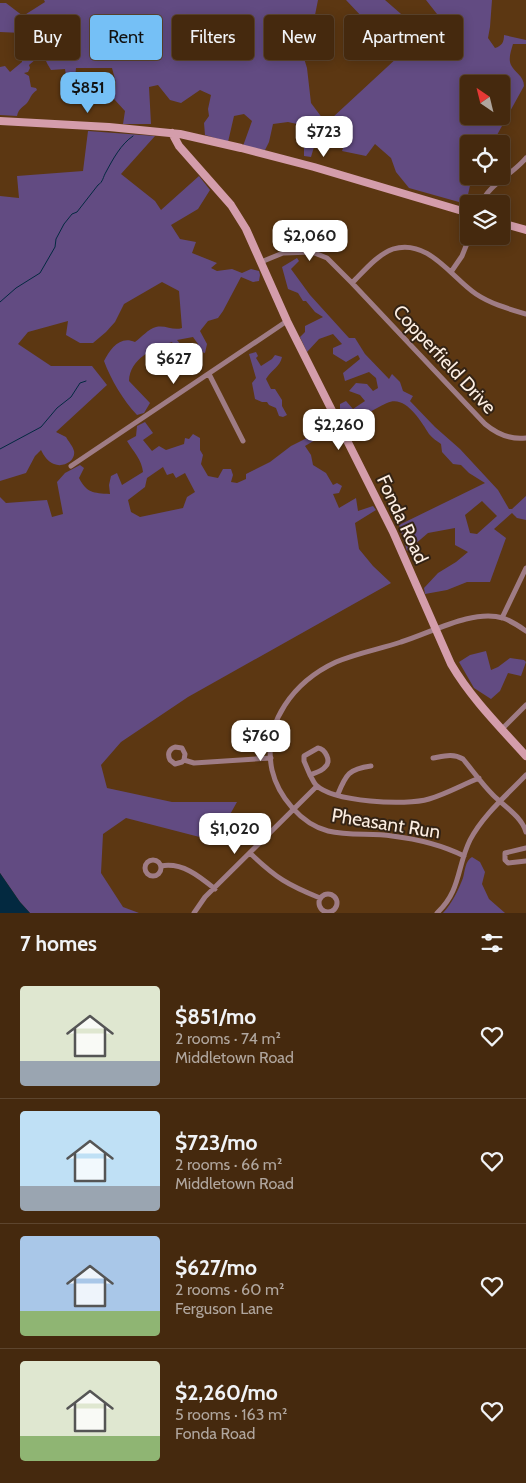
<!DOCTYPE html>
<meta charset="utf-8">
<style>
body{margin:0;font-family:Cabin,sans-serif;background:#4c3117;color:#f1f3f6;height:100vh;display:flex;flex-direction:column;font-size:19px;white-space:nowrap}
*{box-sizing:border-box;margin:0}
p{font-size:16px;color:#b0a69e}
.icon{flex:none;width:28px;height:28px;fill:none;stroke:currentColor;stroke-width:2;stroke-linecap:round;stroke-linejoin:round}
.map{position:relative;height:913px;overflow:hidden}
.sheet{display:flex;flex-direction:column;background:#45290e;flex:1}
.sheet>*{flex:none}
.top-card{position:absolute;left:15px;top:15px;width:496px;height:45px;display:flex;gap:10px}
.needle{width:32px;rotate:325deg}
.controls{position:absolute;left:460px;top:75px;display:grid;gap:10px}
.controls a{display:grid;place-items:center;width:50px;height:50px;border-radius:5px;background:#45290e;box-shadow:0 2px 12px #0003,0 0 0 1px #5d452e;font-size:25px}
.price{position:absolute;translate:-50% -42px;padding:0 11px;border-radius:10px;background:#fff;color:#222;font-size:16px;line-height:32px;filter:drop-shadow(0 1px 2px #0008)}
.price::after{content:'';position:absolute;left:50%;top:30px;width:15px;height:11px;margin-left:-8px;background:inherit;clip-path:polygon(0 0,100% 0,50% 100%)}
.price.on{background:#75c0f6;color:#111}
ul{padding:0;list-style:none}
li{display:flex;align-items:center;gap:15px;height:125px;padding:0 20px}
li+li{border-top:1px solid #5d452e}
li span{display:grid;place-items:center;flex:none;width:140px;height:100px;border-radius:5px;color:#555}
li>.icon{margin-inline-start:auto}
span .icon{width:60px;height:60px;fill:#fffc;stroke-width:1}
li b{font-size:21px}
h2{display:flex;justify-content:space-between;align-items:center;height:60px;padding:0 20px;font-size:21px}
.chip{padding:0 18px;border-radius:5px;background:#45290e;box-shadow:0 2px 12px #0003,0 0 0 1px #5d452e;font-size:18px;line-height:45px}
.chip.on{background:#75c0f6;color:#111}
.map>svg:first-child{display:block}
.green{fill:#624b82;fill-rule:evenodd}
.water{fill:#032940}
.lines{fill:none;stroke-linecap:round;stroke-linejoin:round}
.stream{stroke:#032940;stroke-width:1}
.street{stroke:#9f7c85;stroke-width:5}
.secondary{stroke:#d49dab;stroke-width:8}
.labels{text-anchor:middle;stroke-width:4;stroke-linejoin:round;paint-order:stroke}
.street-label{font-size:19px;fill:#fceee2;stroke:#342314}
</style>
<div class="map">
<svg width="526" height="913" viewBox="0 0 526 913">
<rect width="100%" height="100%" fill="#5c3712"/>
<path class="green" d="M44,0H318L313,25L299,42L307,68L311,103L323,119L332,118L399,56L346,0H385L424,34L431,26L437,14L426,0H492L490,27L488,38L495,48C502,46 504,42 504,35L526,40V44H513C511,51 508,59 511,65C515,73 524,76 524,86L492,144H469V176H472L466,204L409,188L396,172L391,158L375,144L366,156L342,151L346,140L335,133H327L314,147L311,157L304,156V144L297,139V124L288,122L273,124L269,142L265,150L243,146L252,121L244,114L234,116L228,142L205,135L204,123L209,116L208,109L211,95L200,90L181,103L170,100L158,85L149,87L151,124H123L125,111L114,99L116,83L112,68H76L73,99L70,103L65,69L51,70C44,59 41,51 45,39L40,29L22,33L0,32V3H6L23,16L45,2ZM469,84H501V116H469Z
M28,49L33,50L36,55V59L29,65L30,68L28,72L24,73L29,76L31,87L36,88L37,90C30,95 31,98 27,103C22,108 19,108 17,116L0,115V67L5,66L10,72L22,62L23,50Z
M88,131L155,136L121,174L155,201L161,210L199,176L210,190L198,209L171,225L180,239L196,242L192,253L217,263L211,268L217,271L232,269L242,273L251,269L259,271L260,275L259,281L253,282L241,277L223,311L218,318L208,321L200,331L207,344L205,353L198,351V344L193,337L177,340L187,352L180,357L172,342C153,349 130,358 129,381L150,403L144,413L137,415C123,400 111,380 104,361C110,349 120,335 135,342C142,337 148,329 156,327C166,325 173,331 182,328L179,291L162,282L124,304L115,322L106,332L93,343H80L66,335L68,321L28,332L18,344L51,366H92L107,385L56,432L66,437C68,441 73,446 74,451C76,461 63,468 54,464C48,462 44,456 41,450L35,456L26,473L0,481V196L19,198L17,176L83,171Z
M297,258L299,261L291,269L310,295L349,338H355L365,354L389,379L392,374L400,382L403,391L413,396L410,401L435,427L460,449L498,490L509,509H512L526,496V520L517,518L512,513L494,529L506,538L490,582H467L447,590L425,594L424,588L438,573L456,562L468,552L455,545V528L428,533L407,551L399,525L485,483L469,473L461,465L453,464L442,452L441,444C437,441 432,438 429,434C421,421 405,394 387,403C374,409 363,417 349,422L345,420L347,413L340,409V404L346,401L353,409L365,401L360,395L349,391L356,383L367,384L373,391L378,388L376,378L369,372L345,381L343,373L360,359L358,355L346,362L333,354V348L342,344L333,334L319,339L307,352L300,337L305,332V326L323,317L315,312L306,301H303L298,293L288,289L282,267ZM482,501L497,516L477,534L470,533L465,515Z
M256,352L258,356L256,358L261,366L272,359L275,355L282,357C280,367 271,370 266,379L271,389H275L282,400V406L287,415L283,417L279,416L276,408L269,405L267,402H262L255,399L252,383L256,378L249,354Z
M145,422L153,433L143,440L152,451L159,446L166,450L184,444L185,438L189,439L193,434L200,438V450L203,455L201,464L208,476L218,478L223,469H231L233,475L231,482L237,483L246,479V474L270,462L291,446L333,425L334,429L305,446L311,455L313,465L326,473L333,485L337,483L342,486L339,493L333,494L339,508L356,498L358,511L373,506L376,510L355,523L359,549L373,566L391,583L188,697L121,742L101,765L107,788L172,802H237L215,841L126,818L103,834L101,873L123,907L139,913H30L20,902L0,873V497L6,503L47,500L52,517L63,514L57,482L65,473L80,465L84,468L79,478C87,493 93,493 110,494L109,485L111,476L117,473L122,485L143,472C142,460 133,451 127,441L136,436L137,426ZM163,467L167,475L173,473L176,478L185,473L195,492L187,497L183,508L140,517L131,512L128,500L145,487L147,478Z
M486,651L491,670L498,667L510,658L524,660L526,662L521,676L508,673L500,691L491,699L474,688L459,662L470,655Z
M472,857L480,862L485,872L482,884L489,899L505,913H443C452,903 458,891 463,878C465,871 465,861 472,857Z"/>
<path class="water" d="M0,873L20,902L30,913H0Z"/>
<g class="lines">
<path class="stream" d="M0,302L16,288L40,273L55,247L56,239L64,224L72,214L77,212L98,185C103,182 103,177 106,172C113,159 121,144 133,136
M0,449L41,427L57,408L71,397L80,383L86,381"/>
<path class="street" d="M481,204C488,185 513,174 526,158
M261,262L283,253L312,252L327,258L352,283L485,424C497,434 510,440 526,438
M451,272L462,256L470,236
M352,283C364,271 378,254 393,249C428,238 452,278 476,294C491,304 509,309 526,314
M209,374L243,441
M71,466L287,321
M502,618L526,568
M502,729L526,705
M318,748C325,749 332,761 325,767C322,771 315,773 310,775L304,761V756Z
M433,758C444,756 453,753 463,759C473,771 482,784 493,795C504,806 522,817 526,832
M184,760L185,754L182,748L175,747C169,749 167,754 170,760L175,764L182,762L184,760L194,763L271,758
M310,775C312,778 313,782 316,785C333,802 406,806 429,799C446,794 462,785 479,778
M338,794C346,774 349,769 371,766
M526,848L505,853V860L508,863L526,861
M251,854C276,878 288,885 320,898
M464,856C442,845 417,839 392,836C371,833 349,836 328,831C301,824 278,796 272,770C262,722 295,681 336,662C357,653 380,649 401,642C431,633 472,609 503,618C511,621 519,626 526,631
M145 868a8 8 0 1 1 16 0a8 8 0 1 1-16 0Z
M161,866C182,862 199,876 215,889
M319 903a9 9 0 1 1 18 0a9 9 0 1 1-18 0Z
M194,913L205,897L317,786
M437,913C461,891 457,866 470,840C483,815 507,795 526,775"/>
<path class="secondary" d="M0,121L109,127L180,134L241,148L314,167L469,213
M172,133L179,146L231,205L246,229L287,321L393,532L451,664C471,698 499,726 526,756
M501,223L526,230"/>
</g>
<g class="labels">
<g class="street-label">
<text transform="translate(445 359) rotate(47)" y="7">Copperfield Drive</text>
<text transform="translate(403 519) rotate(65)" y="7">Fonda Road</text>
<text transform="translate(386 823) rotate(9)" y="7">Pheasant Run</text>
</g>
</g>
</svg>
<div class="controls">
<a><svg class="needle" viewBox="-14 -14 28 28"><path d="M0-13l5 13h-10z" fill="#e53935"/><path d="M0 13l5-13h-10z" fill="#b0a69e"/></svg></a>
<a><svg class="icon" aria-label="locate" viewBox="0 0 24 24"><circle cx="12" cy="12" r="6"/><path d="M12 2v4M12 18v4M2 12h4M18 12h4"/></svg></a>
<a><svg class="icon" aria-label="layers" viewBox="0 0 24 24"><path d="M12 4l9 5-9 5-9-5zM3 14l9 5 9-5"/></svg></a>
</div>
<b class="price on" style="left:88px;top:114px">$851</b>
<b class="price" style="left:324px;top:158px">$723</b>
<b class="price" style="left:310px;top:262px">$2,060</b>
<b class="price" style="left:174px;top:385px">$627</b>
<b class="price" style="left:339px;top:451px">$2,260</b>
<b class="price" style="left:261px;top:762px">$760</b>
<b class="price" style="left:235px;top:855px">$1,020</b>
<div class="top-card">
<a class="chip">Buy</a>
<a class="chip on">Rent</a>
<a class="chip">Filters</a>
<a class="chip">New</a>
<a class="chip">Apartment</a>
</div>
</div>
<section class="sheet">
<h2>7 homes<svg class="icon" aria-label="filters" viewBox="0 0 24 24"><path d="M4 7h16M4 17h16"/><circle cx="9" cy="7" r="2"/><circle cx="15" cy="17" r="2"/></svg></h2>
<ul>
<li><span style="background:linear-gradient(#dfe7d0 75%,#9aa5b1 0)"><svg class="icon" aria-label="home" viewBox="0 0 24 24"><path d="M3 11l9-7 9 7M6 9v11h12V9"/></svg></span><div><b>$851/mo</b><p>2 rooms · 74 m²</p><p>Middletown Road</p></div><svg class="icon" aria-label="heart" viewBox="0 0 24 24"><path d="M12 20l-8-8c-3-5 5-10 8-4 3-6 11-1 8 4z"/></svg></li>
<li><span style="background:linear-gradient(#bfe0f5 75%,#9aa5b1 0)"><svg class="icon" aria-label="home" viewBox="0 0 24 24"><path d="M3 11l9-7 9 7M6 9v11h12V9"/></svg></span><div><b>$723/mo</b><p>2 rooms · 66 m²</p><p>Middletown Road</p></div><svg class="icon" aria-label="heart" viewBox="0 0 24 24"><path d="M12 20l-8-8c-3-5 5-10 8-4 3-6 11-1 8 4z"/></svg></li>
<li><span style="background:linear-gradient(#a9c7e8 75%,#8fb573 0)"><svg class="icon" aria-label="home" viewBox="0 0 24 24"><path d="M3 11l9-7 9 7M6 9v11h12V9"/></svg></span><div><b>$627/mo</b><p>2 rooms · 60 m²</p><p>Ferguson Lane</p></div><svg class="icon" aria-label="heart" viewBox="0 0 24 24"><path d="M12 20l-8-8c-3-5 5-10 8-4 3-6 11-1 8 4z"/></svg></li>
<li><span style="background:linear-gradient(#dfe7d0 75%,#8fb573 0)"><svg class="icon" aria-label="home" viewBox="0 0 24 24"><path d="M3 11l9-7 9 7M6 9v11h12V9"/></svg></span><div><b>$2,260/mo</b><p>5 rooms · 163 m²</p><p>Fonda Road</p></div><svg class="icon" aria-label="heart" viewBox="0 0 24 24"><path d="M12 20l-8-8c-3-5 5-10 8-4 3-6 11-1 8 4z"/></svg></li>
</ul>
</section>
